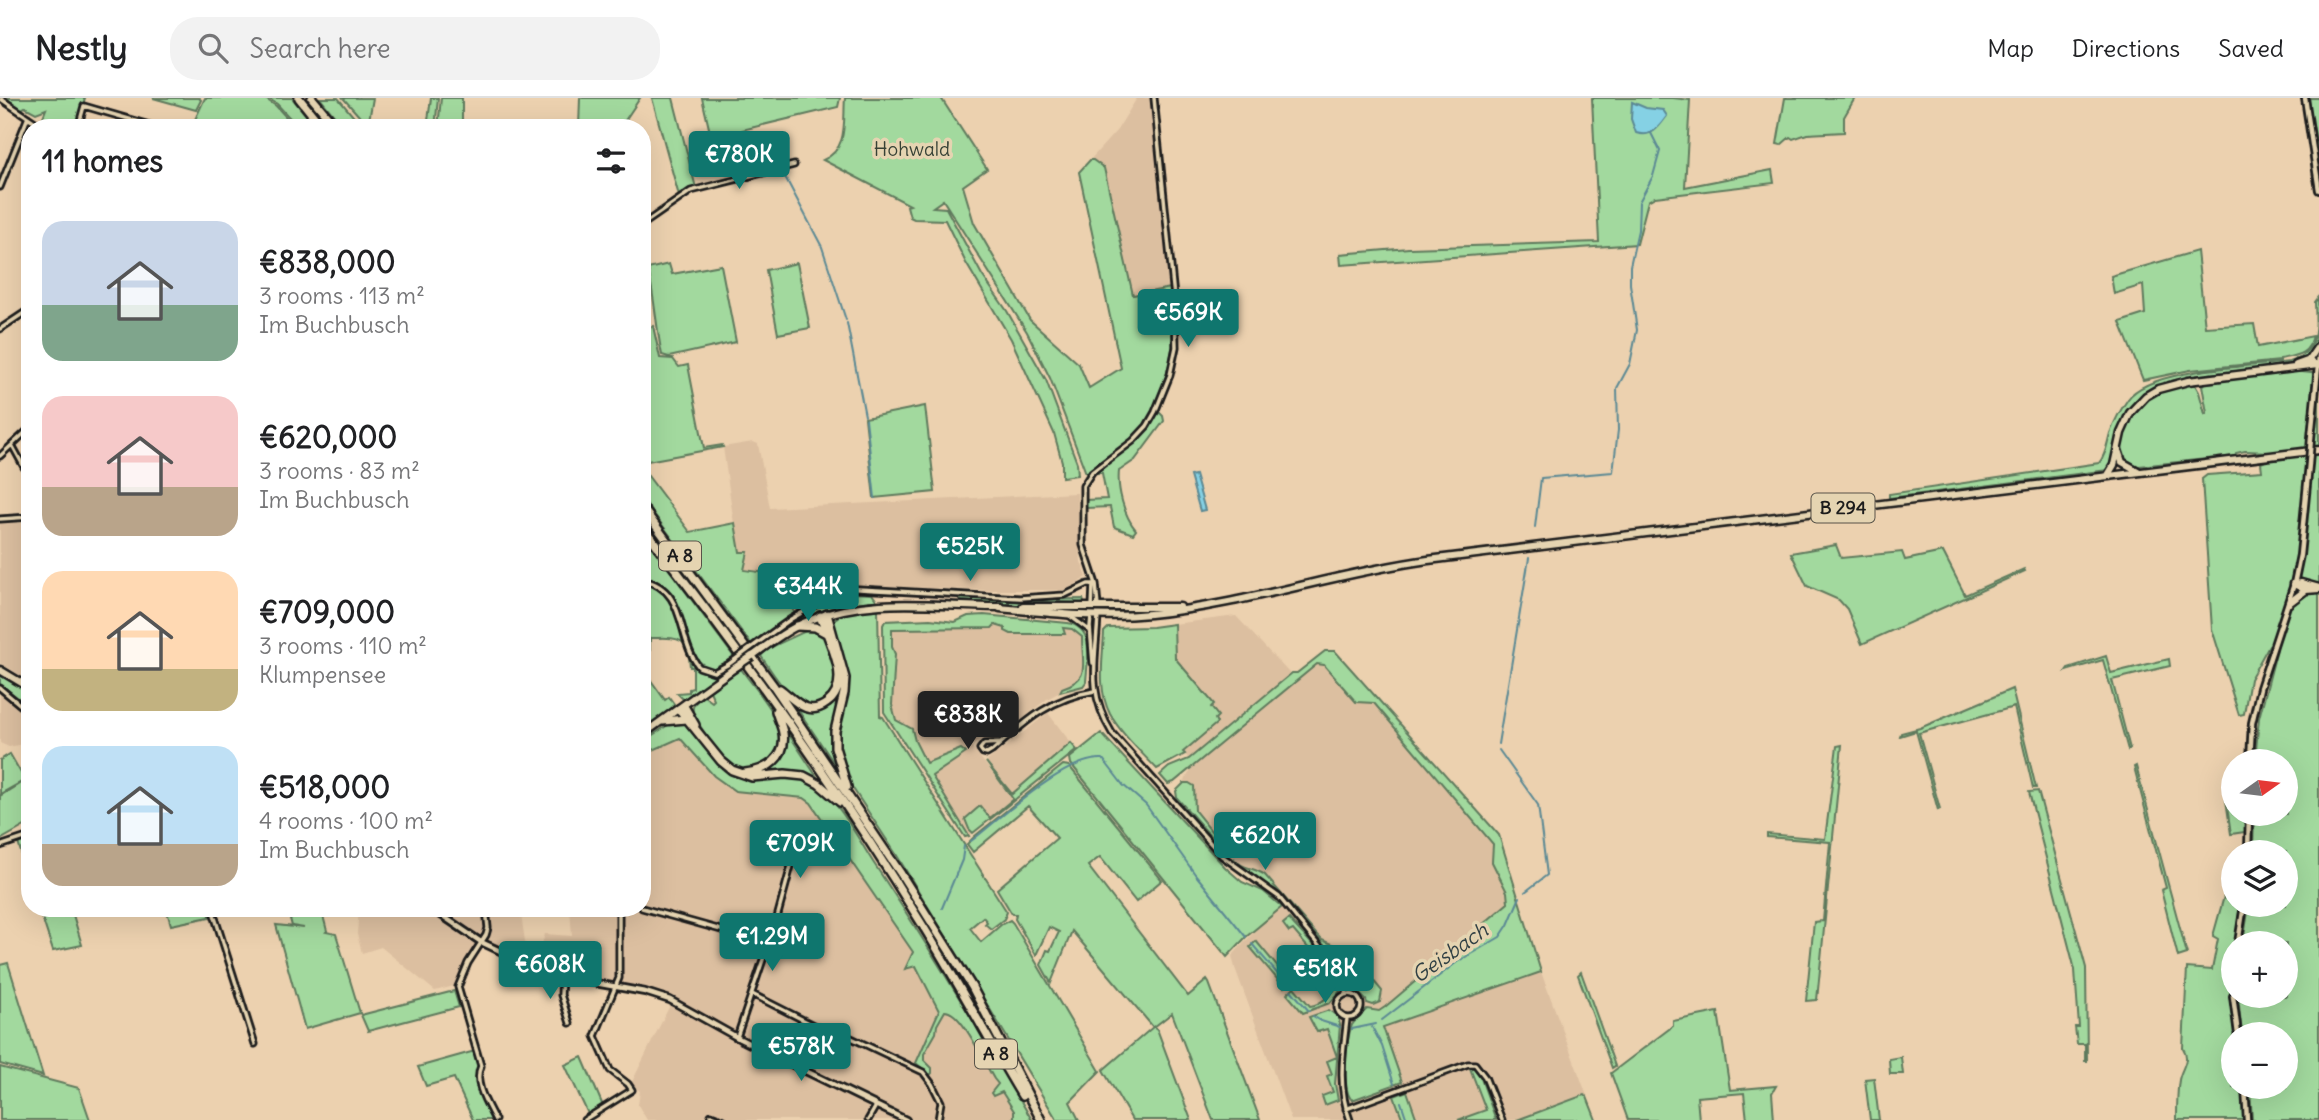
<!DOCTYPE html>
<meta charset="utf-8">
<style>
body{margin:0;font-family:Delius,sans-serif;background:#f2f2f2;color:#202124;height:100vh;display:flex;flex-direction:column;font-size:26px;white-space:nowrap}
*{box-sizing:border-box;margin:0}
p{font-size:23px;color:#757577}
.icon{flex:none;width:38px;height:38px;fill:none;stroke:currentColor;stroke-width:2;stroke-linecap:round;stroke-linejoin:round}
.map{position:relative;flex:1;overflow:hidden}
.details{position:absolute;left:21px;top:21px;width:630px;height:798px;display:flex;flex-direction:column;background:#fff;border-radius:28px;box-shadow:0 7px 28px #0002}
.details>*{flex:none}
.needle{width:46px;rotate:76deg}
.tools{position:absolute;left:2221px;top:651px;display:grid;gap:14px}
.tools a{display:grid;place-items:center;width:77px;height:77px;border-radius:50%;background:#fff;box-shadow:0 7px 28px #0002;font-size:35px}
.price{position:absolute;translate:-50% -60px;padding:0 16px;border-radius:7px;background:#0f766e;color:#fff;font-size:23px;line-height:46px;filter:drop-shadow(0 2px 4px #0008)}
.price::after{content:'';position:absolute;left:50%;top:42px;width:21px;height:16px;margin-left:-10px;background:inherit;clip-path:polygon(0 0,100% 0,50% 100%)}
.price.current{background:#222;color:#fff}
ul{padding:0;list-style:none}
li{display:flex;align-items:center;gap:21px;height:175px;padding:0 21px}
li span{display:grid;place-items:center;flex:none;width:196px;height:140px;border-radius:21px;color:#555}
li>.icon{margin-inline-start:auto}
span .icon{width:84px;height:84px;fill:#fffc;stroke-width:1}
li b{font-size:30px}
h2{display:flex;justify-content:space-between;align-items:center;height:84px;padding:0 21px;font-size:30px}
header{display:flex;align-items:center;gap:42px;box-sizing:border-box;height:98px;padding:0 35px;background:#fff;border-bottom:2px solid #e0e0e0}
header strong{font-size:33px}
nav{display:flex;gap:38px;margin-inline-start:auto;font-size:24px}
.search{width:490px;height:63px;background:#f2f2f2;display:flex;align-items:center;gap:18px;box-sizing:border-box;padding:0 24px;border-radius:28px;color:#757577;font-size:26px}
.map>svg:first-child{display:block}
.built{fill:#dcbfa0}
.green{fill:#a2d99e;stroke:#5f7a5d;stroke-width:2}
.water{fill:#85d1e4;stroke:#5b8994;stroke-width:2}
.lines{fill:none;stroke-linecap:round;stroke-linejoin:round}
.stream{stroke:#5b8994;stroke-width:2}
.minor-casing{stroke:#1c1c1c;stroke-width:9}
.tertiary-casing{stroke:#1c1c1c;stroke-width:10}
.primary-casing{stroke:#1c1c1c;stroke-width:11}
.motorway-casing{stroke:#1c1c1c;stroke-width:12}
.minor{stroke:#e5d4b1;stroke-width:3.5}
.tertiary{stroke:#e5d4b1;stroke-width:4.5}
.primary{stroke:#e5d4b1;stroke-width:6}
.motorway{stroke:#e5d4b1;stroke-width:7}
.minor-bridge-casing{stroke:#1c1c1c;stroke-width:9;stroke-linecap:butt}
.tertiary-bridge-casing{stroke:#1c1c1c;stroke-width:10;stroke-linecap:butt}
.primary-bridge-casing{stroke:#1c1c1c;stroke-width:11;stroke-linecap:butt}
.minor-bridge{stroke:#e5d4b1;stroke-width:3.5}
.tertiary-bridge{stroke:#e5d4b1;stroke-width:4.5}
.primary-bridge{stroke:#e5d4b1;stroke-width:6}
.labels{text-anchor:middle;stroke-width:7;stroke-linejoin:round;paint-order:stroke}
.shield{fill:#e5d4b1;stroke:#585349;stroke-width:2}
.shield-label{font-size:18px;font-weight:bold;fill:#1c1c1c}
.park-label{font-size:19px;fill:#374236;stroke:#e5d4b1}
.water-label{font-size:21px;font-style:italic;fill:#314044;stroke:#e5d4b1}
</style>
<header>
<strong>Nestly</strong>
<div class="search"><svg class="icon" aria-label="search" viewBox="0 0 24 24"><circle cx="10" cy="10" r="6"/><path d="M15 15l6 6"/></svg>Search here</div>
<nav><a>Map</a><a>Directions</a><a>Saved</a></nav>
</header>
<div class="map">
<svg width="2319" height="1022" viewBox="0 0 2319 1022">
<rect width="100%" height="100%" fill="#ecd1af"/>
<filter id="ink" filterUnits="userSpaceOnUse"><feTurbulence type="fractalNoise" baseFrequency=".0143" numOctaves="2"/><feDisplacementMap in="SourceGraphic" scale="14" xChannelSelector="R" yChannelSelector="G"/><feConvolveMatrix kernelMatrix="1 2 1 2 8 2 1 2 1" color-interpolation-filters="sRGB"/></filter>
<g filter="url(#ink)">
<path class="built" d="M1137,0H1151L1170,190L1133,197L1104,70L1090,62L1117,32Z
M753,344L758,346L770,410L1077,395L1081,464L1087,479L1066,492H972L792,484L789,478L744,472L747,454L740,455L737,447L723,349Z
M30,424V583L0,565V425Z
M1236,518L1290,576L1296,575L1325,553H1335L1499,737L1541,874L1596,1022H1291L1235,870L1232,858L1267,820L1288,803L1263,781L1244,771L1177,698L1190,673L1189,661L1183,654L1217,624L1210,609L1213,606L1175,560L1174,526Z
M994,524L1073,530L1087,543L1080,589L1060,594L1047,601L997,641L981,642L971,648L1013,701L990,721L983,709L965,723L973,735L969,738L932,677L966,655L965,653L927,676L891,619L888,530Z
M0,590L30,615V636L22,646L9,649L0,645Z
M1048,615L1071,645L1011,696L986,664Z
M680,640L714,678L805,700L811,705L913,854L905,868L910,870L916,868L939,913H950L961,923L994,981L998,985L999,988L991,995L994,998L1000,994L1005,997L1014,1013V1019L1010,1022H647L638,1007L640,993L631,986L673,901L662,894L642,889L594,882L561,875L536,867L545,836L572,838L570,810H642V657Z
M359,810H520L528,863L480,839L454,888L435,893L381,849L362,855L357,836Z"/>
<path class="green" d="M6,0H85L76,30H50L41,24L46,11L36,15L25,9L20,12Z
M153,0H199L201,2L196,12Z
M205,0H264L276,8L296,30H191Z
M268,0H292L316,30H299L277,6Z
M320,0H338L363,30H344Z
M343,0H373L368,28Z
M431,0H438L435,30H427Z
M441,0H462V30H438Z
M580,0H640L620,30H579Z
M652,0H673L696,90L679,98Z
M702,0H840L838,9L742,32L740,49L715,56Z
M845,0H941L987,71L963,88L974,125L1030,222L1079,266L1089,290L1121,270L1079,74L1090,62H1093L1104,70L1133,197L1171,190C1177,237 1173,265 1155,310L1163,318L1164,323L1135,362L1119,373C1117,391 1124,418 1136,432L1133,436L1114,429L1110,409L1086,410L1085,402L1107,401L1102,375H1086L1050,280L1027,234L943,102L933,109L946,110L982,177L1007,213L1046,282L1077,365L1078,377L1062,379V364L1054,335L1011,241L966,165L945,122L914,121L910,119L907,108L910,107L823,62C849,51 843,22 845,0Z
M1592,0H1673L1690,2L1685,89L1772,72L1774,85L1655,99L1648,103L1637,146L1341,167L1340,156L1409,150L1599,144Z
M1785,0H1855L1844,19V34L1807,36L1793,41L1790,39L1781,47L1777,46Z
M2308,0H2319V69L2318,63Z
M2197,153L2205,229L2254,226L2258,249L2313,238C2308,257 2298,257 2280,261V263L2190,272L2143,282L2120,224L2145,216L2143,187L2114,196L2111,178Z
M797,165L810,230L778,236L766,172Z
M669,166L672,176L721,167L736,244L669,259L662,257C656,228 655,201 648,171Z
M2318,200C2319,214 2319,250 2307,261C2300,265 2288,266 2281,267C2240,276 2183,272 2148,293C2127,306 2119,329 2114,352C2112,359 2112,366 2108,372L1889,400V396L2099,365C2106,357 2107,346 2110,335C2114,324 2121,311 2128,301C2150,270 2251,269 2289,264C2319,253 2316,233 2315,204Z
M653,228L660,260L673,261L679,269L688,267L704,350L722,347L723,349L642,364V231Z
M2294,273L2319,276V1022H2252L2250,989H2286V936H2242L2238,898H2286V845H2243L2249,807H2286V754H2253L2254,716H2286V663H2255L2259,620L2277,551L2269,547L2250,581L2244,616L2239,617L2212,531L2202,381L2207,377L2262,373L2261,365L2270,361L2269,354L2245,353L2236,355V358L2139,368C2103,367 2131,313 2146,301C2159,290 2177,288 2194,285L2199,294L2205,316L2207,315L2202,287L2206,285Z
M925,308L935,394L874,400L865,320Z
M642,370L690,434L735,425L740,454H748L744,472L782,477V490L828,492L832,497L807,509L802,502L791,508L795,516L751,546L642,400Z
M642,435L734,559L724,567L712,571C676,562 698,493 642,479Z
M1836,447L1841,460L1902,454L1905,462L1943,454L1965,497L2024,471L2025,473L1862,546L1847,511L1839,502L1807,488L1791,455Z
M642,484C698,496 674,590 723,573L687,601H683L677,595L689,594V591L693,590V569H690C688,536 677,540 650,540V581L665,602L669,599L674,606L672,612L642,633Z
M852,495L872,496L877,503C846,504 813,513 787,529C778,534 769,542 760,547C788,525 818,505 852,495Z
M959,499L1021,502L1083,501L1084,505L1042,504L1018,507L961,503Z
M870,511H878L880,618L883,619L1007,814L1004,821L991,831L985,826L987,824L983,819L970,830L981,844L1002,826L1010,822L1013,825L1100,973L1070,1004L1079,1022H1057L896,756L848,683L836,643L846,598L833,523L841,516Z
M984,517L1068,525C1096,530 1087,563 1086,584L1083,588L1060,594L1062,590C1091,581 1082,568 1082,539L1072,531L1063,530L1065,536H1011L1005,533V530L995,527L992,530L892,531V549L895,556L892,607L896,622L912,631L915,643L926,665L961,651L966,655L932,678L969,738L965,739L884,614L883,527L885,523L930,521L955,524L968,518Z
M1174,526L1175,560L1214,606L1211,609L1218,618L1215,621L1217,625L1183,654L1185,656L1157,671C1141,654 1121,636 1110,616C1097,591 1103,560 1104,534L1108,530L1152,529Z
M810,531L824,538L837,581L833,597C829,600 823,605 819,607C795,616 772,573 761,558L767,551Z
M1325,553H1335L1499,737L1541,874L1383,929L1402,984L1352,1002C1341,992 1346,942 1352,927C1355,922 1362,916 1367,911L1379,913L1385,909L1508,805L1507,794L1492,764L1493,746L1374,605L1356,604L1324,567L1317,566L1174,684L1168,686L1160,677L1169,669L1189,661L1292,575H1297Z
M2106,558L2111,575L2169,561L2170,568L2112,582L2130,651L2128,652L2103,562L2066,573L2068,570Z
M752,564L843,695L960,879L750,565Z
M741,571C753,588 779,616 781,636C782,646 777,657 769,665C766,668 759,669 754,670C724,678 708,639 694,618C690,607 696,603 704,598L712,604L714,602L710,593Z
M0,576L30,595V609L0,586Z
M843,582L833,654L834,665L796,609L818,612Z
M2012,591L2036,690H2033L2014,609L1919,635L1940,711L1938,712L1916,633L1900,638L1901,635L1920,630Z
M684,624C703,638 712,666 735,677C760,689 792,669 817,688C841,706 857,739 873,764C929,848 981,935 1032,1022H1010L1014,1019V1013L1002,994L993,998L991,995L998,986L994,981C984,965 962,913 945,913L937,927L936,935L924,956V962L932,970V975L930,977L916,965L939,913L916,868L905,871L913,854L811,705L804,700L735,693L714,678L680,640L642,657V644L671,625Z
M786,632L821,685L809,679L755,676L774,666Z
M1101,635L1225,769L1242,784L1263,793L1282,809L1246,839L1227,859L1071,666L1070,660Z
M1071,645L1077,652L973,735L969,731L965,721L980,708L990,720L1013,701L986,664L1012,696Z
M1842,647L1817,902L1806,903L1814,824L1823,823L1830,744L1767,739V736L1825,741L1837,648Z
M10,656L25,682L0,696V662Z
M1063,667L1069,668L1162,782L1136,804L1100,759L1088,768L1188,898L1207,882L1209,885L1260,1022H1213L1172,915L1154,929L1157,931L1191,1022H1132L1103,972L1153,929L1072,833L1051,885L1041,867L1047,852L1050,853L1059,834L1049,829L1036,857L1015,821L1016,816H1012L997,791L1057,740L1028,708L973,754L967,746L975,738Z
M2136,668L2187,856L2178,859L2161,792L2166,790L2134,669Z
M24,683L30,693V725L0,742V698Z
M1184,685H1189L1194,688L1195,713L1228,754V758L1177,700L1176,693Z
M2038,693L2086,870L2087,963H2085V946H2077L2075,929H2079L2075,872L2029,694Z
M2233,700V716H2245V734L2231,736L2226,702Z
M30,738V782L17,742Z
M2233,757V807H2240L2235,845H2233L2229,883L2236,936H2233V989H2242L2243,1022H2177C2177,1010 2177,994 2179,982C2181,970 2191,962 2183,950L2187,870L2212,872L2218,841L2213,838L2233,766Z
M1233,760C1242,771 1253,769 1265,777L1316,836L1322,842L1350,854L1382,893L1380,904L1373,907L1367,905L1366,902L1354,891L1344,870L1278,794L1237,767Z
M39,810H71L82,847L53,853Z
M166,810H210L212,815L209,819L171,827Z
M287,810H321L327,833L326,834L336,836L360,915L305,931L276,827L304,830L292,828Z
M1289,821C1305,840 1338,869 1341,892L1330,905L1303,915L1287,896L1294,889L1310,908C1320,907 1335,895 1338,885L1293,832L1289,834L1283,826Z
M1256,843L1290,884L1284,889L1250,849Z
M8,865L43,978L0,966V867Z
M1581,874L1615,968L1612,970L1578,877Z
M454,893L459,909L368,933L361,917Z
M1329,912L1338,919L1340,927L1335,986L1338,1002L1325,1007L1322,998L1333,994L1327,978L1332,976L1327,963L1337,959L1327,931L1317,934L1309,919Z
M1718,914L1730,992L1776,988L1772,995L1774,1022H1747L1744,995L1697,999L1699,1022H1628L1611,975L1673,928V923Z
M475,953L478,963V983L494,1022H473L454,980L426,988L418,969Z
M582,959L603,1008L589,1018L565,967Z
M1901,959L1903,976H1890L1889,961Z
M0,969L79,990L90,1022H0Z
M1470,970H1475L1479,975L1496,1022H1458L1486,1012Z
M1874,980L1879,1022H1870L1865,981Z
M1407,993L1417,1022H1403L1394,998Z
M1584,997L1587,999L1596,1022H1517Z"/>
<path class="water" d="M1632,4L1646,10L1663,12L1667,18C1659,29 1652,40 1636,35L1631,21Z
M1195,377L1205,412L1200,413L1190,378Z"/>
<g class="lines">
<path class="stream" d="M782,73L822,149L846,222
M847,225L865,318
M866,321L875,400
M1535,429L1541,380L1613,374L1618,332L1617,290L1630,266L1637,232L1630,186V168L1638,132L1639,104L1653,78L1660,53L1651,35
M1498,646L1529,460
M1499,652L1538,707L1547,777L1525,794
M971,743C1001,720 1066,658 1103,661L1123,687L1146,707L1195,776L1246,839
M942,810L962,762L964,748
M1252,846L1287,887
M1291,892L1309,913
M1313,918L1321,923L1340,929
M1382,922L1457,864L1500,839L1508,827L1520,799
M1371,927L1382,948L1394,986
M1352,931L1376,926
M1401,1004L1407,1022"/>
<g class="minor-casing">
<path id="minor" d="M1,1L44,30
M78,30L84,8L160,30
M0,89L28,19
M642,127L691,93L794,67
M0,231L30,211
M12,347L24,369L30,373
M0,358L30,330
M0,421L30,419
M642,482C688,490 676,541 699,569L714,574L729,566
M787,487L1020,500L1065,497L1088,486H1096
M1098,509L1096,486L1083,447V388L1092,374L1133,343L1147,328L1155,314L1170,277L1176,249L1175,209L1154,0
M1092,510L1093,486
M1098,517C1096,564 1086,592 1112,635L1222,758L1279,799L1341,875L1347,896
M1070,518L1089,532
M1091,518L1090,529L1093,565
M759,544L791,521L843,491
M0,590L30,615
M1001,645L984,646L980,651L983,655L987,656L992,653C1025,624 1050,600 1095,593
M0,748L30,738
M212,810L255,946
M486,810L488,830L486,837L468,865L458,889L481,968C473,985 487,1006 495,1022
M642,810L768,845
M562,878L561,897L570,925
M1337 908a12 12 0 1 1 24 0a12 12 0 1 1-24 0Z
M752,896L821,931L843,936L923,974L932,986L941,1004L938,1022
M1347,920C1343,956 1337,988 1350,1022
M737,939L777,820L791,768C791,752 783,747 768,745
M1346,1011L1468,966H1475L1485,979L1502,1022
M711,1017L724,1022
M584,1022L632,992L628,986L610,972L595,938L619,880V810
M868,1022L876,1008"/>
</g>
<g class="tertiary-casing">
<path id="tertiary" d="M2305,0L2319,92
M2311,340L2319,258
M2250,663L2252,625L2260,590L2294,486L2300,457L2309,366
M2248,754L2249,716
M431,810L481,844L530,867L573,881L645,894L670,902L740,941L906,1022
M2238,845L2244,807
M2233,898L2238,936
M2245,989L2247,1022"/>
</g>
<g class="primary-casing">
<path id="primary" d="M2308,263L2319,247
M2296,267L2307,263L2318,267
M2118,352L2122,364L2138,373
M2108,377L2114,367L2121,335L2130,315L2146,298L2158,291L2188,283L2318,267
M2294,486L2306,492L2319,491
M2294,486L2301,485L2319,490
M2289,505L2306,492
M1023,509H1180
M1000,510C1049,515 1100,521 1150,516C1244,507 1334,475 1428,462L2319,352
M752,558C770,545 788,531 808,523C869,497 937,509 1001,509
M0,572L30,590
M642,637L733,571"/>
</g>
<g class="motorway-casing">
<path id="motorway" d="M299,0L323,30
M312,0L337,30
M642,409L773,587L901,776L972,889L1041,1022
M642,428C741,555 836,686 920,823C956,880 987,940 1022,998
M827,516L845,580L844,595L835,633V649L847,689
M797,528L815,529L826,535
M780,591C795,602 807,620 827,605C854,586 828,541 820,518
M684,608L695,627
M679,611L721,663L732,672L752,679L785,676L804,678L819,686L840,704
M663,623L686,621
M745,675C766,673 787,660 783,635C782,628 778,621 776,613"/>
</g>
<use href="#minor" class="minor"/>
<use href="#tertiary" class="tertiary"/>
<use href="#primary" class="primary"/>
<use href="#motorway" class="motorway"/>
<g class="minor-bridge-casing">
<path id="minor-bridge" d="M729,566L759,544"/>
</g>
<g class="tertiary-bridge-casing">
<path id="tertiary-bridge" d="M2309,366L2311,340"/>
</g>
<g class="primary-bridge-casing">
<path id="primary-bridge" d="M733,571L752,558"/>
</g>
<use href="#minor-bridge" class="minor-bridge"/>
<use href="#tertiary-bridge" class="tertiary-bridge"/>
<use href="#primary-bridge" class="primary-bridge"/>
</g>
</g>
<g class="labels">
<g class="shield">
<rect x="1811.5" y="395.5" width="63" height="29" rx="5"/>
<rect x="659" y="443.5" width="42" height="29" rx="5"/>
<rect x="975" y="941.5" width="42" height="29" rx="5"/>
</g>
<g class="shield-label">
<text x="1843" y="416">B 294</text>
<text x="680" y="464">A 8</text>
<text x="996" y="962">A 8</text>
</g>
<g class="park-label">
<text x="912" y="58">Hohwald</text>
</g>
<g class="water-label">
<text transform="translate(1450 855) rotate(-35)" y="7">Geisbach</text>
</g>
</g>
</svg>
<div class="tools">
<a><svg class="needle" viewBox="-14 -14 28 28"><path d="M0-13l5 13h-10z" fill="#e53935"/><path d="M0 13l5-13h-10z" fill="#757577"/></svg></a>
<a><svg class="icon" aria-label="layers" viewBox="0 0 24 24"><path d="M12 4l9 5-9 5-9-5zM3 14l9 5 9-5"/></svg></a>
<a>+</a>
<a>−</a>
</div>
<b class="price" style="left:739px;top:93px">€780K</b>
<b class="price" style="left:1188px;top:251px">€569K</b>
<b class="price" style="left:970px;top:485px">€525K</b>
<b class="price" style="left:808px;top:525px">€344K</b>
<b class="price current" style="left:968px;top:653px">€838K</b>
<b class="price" style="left:1265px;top:774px">€620K</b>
<b class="price" style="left:800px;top:782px">€709K</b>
<b class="price" style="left:772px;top:875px">€1.29M</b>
<b class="price" style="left:550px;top:903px">€608K</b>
<b class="price" style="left:1325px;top:907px">€518K</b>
<b class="price" style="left:801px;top:985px">€578K</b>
<section class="details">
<h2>11 homes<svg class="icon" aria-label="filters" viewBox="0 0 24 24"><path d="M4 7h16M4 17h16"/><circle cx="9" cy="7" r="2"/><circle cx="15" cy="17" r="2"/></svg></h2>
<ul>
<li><span style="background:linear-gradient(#c9d6e8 60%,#7fa58c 0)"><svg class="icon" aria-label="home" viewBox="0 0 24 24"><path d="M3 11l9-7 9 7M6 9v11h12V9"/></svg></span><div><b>€838,000</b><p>3 rooms · 113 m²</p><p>Im Buchbusch</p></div></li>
<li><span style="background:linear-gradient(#f6c9c9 65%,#b9a48a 0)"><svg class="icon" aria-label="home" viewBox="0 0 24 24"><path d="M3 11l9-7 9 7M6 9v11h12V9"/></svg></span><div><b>€620,000</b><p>3 rooms · 83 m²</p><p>Im Buchbusch</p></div></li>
<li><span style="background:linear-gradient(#ffd9b3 70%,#c2b280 0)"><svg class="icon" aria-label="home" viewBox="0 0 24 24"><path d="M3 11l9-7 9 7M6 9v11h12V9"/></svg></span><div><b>€709,000</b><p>3 rooms · 110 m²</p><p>Klumpensee</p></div></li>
<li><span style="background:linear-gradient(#bfe0f5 70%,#b9a48a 0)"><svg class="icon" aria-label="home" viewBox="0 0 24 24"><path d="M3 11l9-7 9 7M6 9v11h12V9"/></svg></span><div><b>€518,000</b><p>4 rooms · 100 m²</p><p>Im Buchbusch</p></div></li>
</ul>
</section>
</div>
